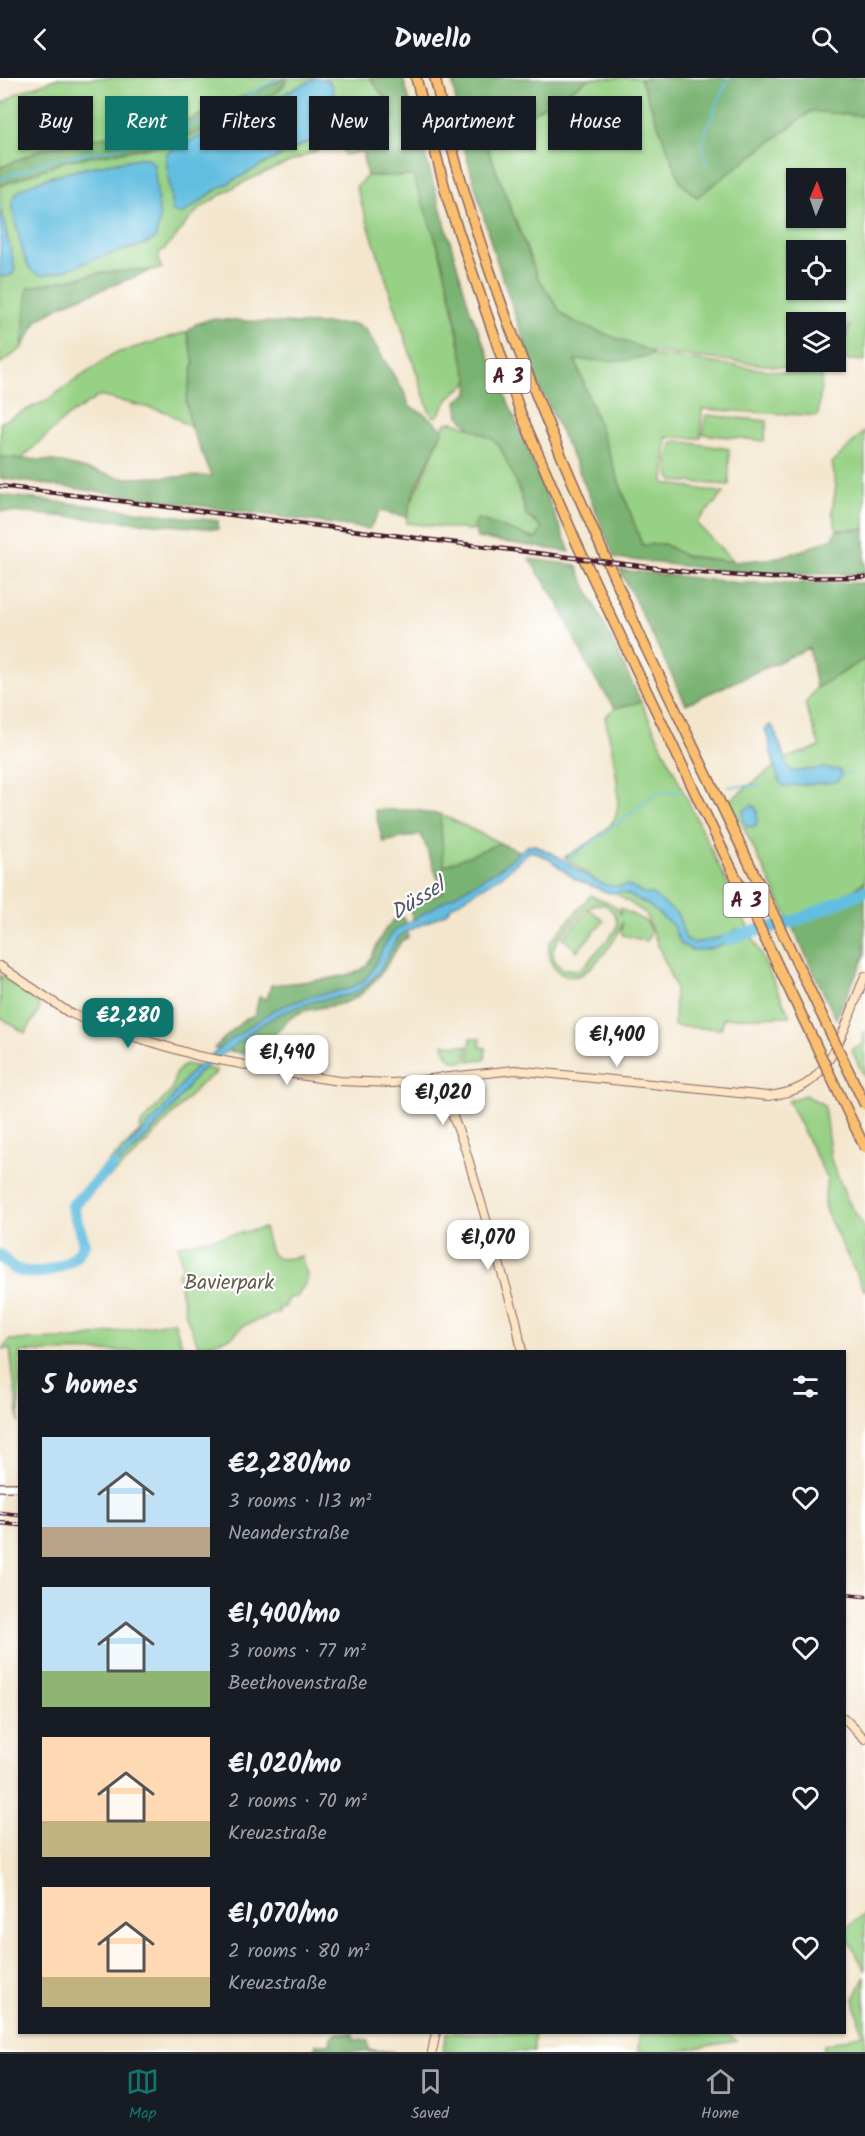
<!DOCTYPE html>
<meta charset="utf-8">
<style>
body{margin:0;font-family:Kalam,sans-serif;background:#242831;color:#f1f3f6;height:100vh;display:flex;flex-direction:column;font-size:22px;white-space:nowrap}
*{box-sizing:border-box;margin:0}
p{font-size:20px;color:#9ea1a6}
.icon{flex:none;width:33px;height:33px;fill:none;stroke:currentColor;stroke-width:2;stroke-linecap:round;stroke-linejoin:round}
.map{position:relative;flex:1;overflow:hidden}
.side{position:absolute;left:18px;top:1272px;width:828px;height:684px;display:flex;flex-direction:column;background:#171b24;border-radius:0px;box-shadow:0 2px 4px #0004}
.side>*{flex:none}
.banner{position:absolute;left:18px;top:18px;width:830px;height:54px;display:flex;gap:12px}
.needle{width:39px;rotate:2deg}
.fabs{position:absolute;left:786px;top:90px;display:grid;gap:12px}
.fabs a{display:grid;place-items:center;width:60px;height:60px;border-radius:0px;background:#171b24;box-shadow:0 2px 4px #0004;font-size:30px}
.price{position:absolute;translate:-50% -51px;padding:0 14px;border-radius:12px;background:#fff;color:#222;font-size:20px;line-height:39px;filter:drop-shadow(0 2px 3px #0008)}
.price::after{content:'';position:absolute;left:50%;top:36px;width:18px;height:14px;margin-left:-9px;background:inherit;clip-path:polygon(0 0,100% 0,50% 100%)}
.price.on{background:#0f766e;color:#fff}
ul{padding:0;list-style:none}
li{display:flex;align-items:center;gap:18px;height:150px;padding:0 24px}
li span{display:grid;place-items:center;flex:none;width:168px;height:120px;border-radius:0px;color:#555}
li>.icon{margin-inline-start:auto}
span .icon{width:72px;height:72px;fill:#fffc;stroke-width:1}
li b{font-size:26px}
h2{display:flex;justify-content:space-between;align-items:center;height:72px;padding:0 24px;font-size:26px}
.pill{padding:0 21px;border-radius:0px;background:#171b24;box-shadow:0 2px 4px #0004;font-size:21px;line-height:54px}
.pill.on{background:#0f766e;color:#fff}
header{display:flex;justify-content:space-between;align-items:center;height:78px;padding:0 24px;background:#171b24;font-size:27px;font-weight:700}
.menu{display:flex;justify-content:space-around;align-items:center;height:84px;border-top:2px solid #363941;background:#171b24;font-size:16px;color:#9ea1a6}
.menu a{display:grid;justify-items:center;gap:3px}
.menu .on{color:#0f766e}
.map>svg:first-child{display:block}
.green{fill:#97d185;stroke:#707858;stroke-width:1.5;fill-rule:evenodd}
.forest{fill:#79b372;stroke:#62694e;stroke-width:1.5}
.water{fill:#62bee0;stroke:#566e86;stroke-width:1.5}
.lines{fill:none;stroke-linecap:round;stroke-linejoin:round}
.stream{stroke:#62bee0;stroke-width:2}
.river{stroke:#62bee0;stroke-width:12}
.tertiary-casing{stroke:#856564;stroke-width:10}
.secondary-casing{stroke:#856564;stroke-width:10}
.motorway-casing{stroke:#856564;stroke-width:12}
.tertiary{stroke:#fff;stroke-width:7}
.secondary{stroke:#fde5c5;stroke-width:8}
.motorway{stroke:#fabe6e;stroke-width:9}
.rail-casing{stroke:#4a1f2b;stroke-width:4.5}
.rail{stroke:#fff;stroke-width:2;stroke-dasharray:7;stroke-linecap:butt}
.motorway-bridge-casing{stroke:#856564;stroke-width:12;stroke-linecap:butt}
.motorway-bridge{stroke:#fabe6e;stroke-width:9}
.labels{text-anchor:middle;stroke-width:4.5;stroke-linejoin:round;paint-order:stroke}
.shield{fill:#fff;stroke:#80626b;stroke-width:1.5}
.shield-label{font-size:20px;font-weight:bold;fill:#4a1f2b}
.park-label{font-size:21px;fill:#655d4a;stroke:#fff}
.water-label{font-size:22px;font-style:italic;fill:#52576a;stroke:#fff}
</style>
<header><svg class="icon" aria-label="back" viewBox="0 0 24 24"><path d="M15 5l-7 7 7 7"/></svg>Dwello<svg class="icon" aria-label="search" viewBox="0 0 24 24"><circle cx="10" cy="10" r="6"/><path d="M15 15l6 6"/></svg></header>
<div class="map">
<svg width="865" height="1974" viewBox="0 0 865 1974">
<rect width="100%" height="100%" fill="#fff"/>
<filter id="ink" filterUnits="userSpaceOnUse"><feTurbulence type="fractalNoise" baseFrequency=".0167" numOctaves="2"/><feDisplacementMap in="SourceGraphic" scale="12" xChannelSelector="R" yChannelSelector="G"/><feConvolveMatrix kernelMatrix="1 2 1 2 8 2 1 2 1" color-interpolation-filters="sRGB"/></filter>
<filter id="wash" filterUnits="userSpaceOnUse"><feTurbulence type="fractalNoise" baseFrequency=".008" numOctaves="4" result="noise"/><feDisplacementMap in="SourceGraphic" scale="24" xChannelSelector="R" yChannelSelector="G"/><feGaussianBlur stdDeviation="1.35" result="paint"/><feColorMatrix in="noise" values="0 0 0 0 0 0 0 0 0 0 0 0 0 0 0 0 0 1.4 0 .05"/><feComposite in="paint" operator="in"/></filter>
<g filter="url(#wash)">
<rect width="100%" height="100%" fill="#f3e6cd"/>
<path class="green" d="M58,0H286L189,42L43,71L0,90V27L18,15Z
M288,0H316L168,74L166,78L172,131L183,136L228,104L314,61L325,62L335,44L331,5L324,0H370L388,24L390,62L362,73L345,77L338,63C292,85 240,100 200,131C183,144 176,164 159,175V184L162,190C144,195 121,192 101,195C76,199 52,206 27,210L22,270L0,286V199L12,197L15,190L0,129V108L68,82L164,67L209,50L279,13ZM139,80H148L154,87L155,106L144,167L103,178L56,194L27,185L13,127L17,114C50,93 101,88 139,80Z
M590,0H640L681,105L697,119L812,33L865,38V283L837,281L851,248H849L836,276V244H796V284H832L827,294L652,274L574,244L562,236L537,198L485,64ZM796,100H836V140H796ZM796,172H836V212H796Z
M367,98H413C428,138 443,177 451,219C457,246 459,275 469,301C467,309 461,309 455,314C447,321 443,330 437,339L433,338L429,333L356,109Z
M187,254L194,284L186,323L191,350L167,334L99,318L68,338L21,381L0,379V345L47,322L113,276Z
M652,277L822,299L818,338L702,331L701,360L667,359L664,405L724,415L696,445L734,484L685,478L664,466L642,467L575,281L622,283Z
M706,337L767,343L764,363L703,356Z
M453,344C463,346 493,359 499,367C507,377 516,403 520,415C525,431 526,441 542,450L536,461L478,442L477,453L407,445C406,430 415,417 421,404C429,384 437,364 446,345Z
M865,353V451L837,452L832,434L836,408L832,385Z
M678,363L729,371V407L673,403C665,395 668,374 673,364Z
M865,581V803L854,812L789,842L730,722L786,680L820,669L805,626L816,610Z
M641,624L790,938L724,940L721,951L674,948L675,909L645,835L584,794L565,779C580,771 605,756 614,742C625,722 610,662 605,639L615,630Z
M440,736L500,765L444,788Z
M591,817C603,826 612,820 621,837L620,830L647,844L651,854L647,863L622,857V844C621,858 595,889 582,896C560,906 544,884 550,864ZM597,826L606,827L614,835L617,844L616,852L585,887L578,892L563,891C542,876 558,860 571,847C579,838 585,829 597,826Z
M590,831L604,843L577,873L563,860Z
M0,897L33,920L39,927V933L25,955L0,939Z
M865,953V1000L851,971L862,967V958Z
M471,960H481L480,969L486,970L485,981L469,983Z
M444,966L468,968L466,983C453,986 445,979 444,966Z
M185,986L216,992L215,996L201,1006L135,1077L108,1100L98,1094L140,1053L141,1046L172,1012L175,996Z
M805,1017L824,1027L831,1082L848,1123L865,1151V1214L826,1134L824,1125L827,1100L788,1023Z
M264,1150C272,1178 269,1186 301,1178L308,1201L297,1219L288,1220L285,1229L279,1230V1234L243,1248L232,1259L199,1269L187,1240L182,1219L178,1196L182,1188L178,1167Z
M174,1243L183,1270L182,1273L20,1274L19,1346L10,1271H2L10,1262L76,1261Z
M865,1836V1892L845,1856L844,1851Z
M865,1898V1974H823L824,1967L862,1956L854,1921Z
M447,1955H534V1974H442Z
M639,1955H726L736,1963L671,1974H638Z"/>
<path class="forest" d="M286,0H288L279,13L209,50L164,67L68,82L0,108V90L42,71L189,42Z
M370,0H403L470,232L570,474L477,460L474,447L478,441L536,461L542,450L526,437L520,413L499,367L490,360L472,351L459,338L457,323L468,315L469,301L464,288L451,218L439,171L413,98H367L362,73L390,62L388,24Z
M452,0H590L485,64L537,198L562,236L574,244L652,274V277L622,283L575,282L642,467L664,466L685,478L734,484L776,480L806,471L833,460L837,452L865,451V496H777L727,493L615,480L579,393L539,308L492,168L462,62Z
M640,0H865V38L811,33L697,119L681,105Z
M136,192L150,193L64,226L38,242L22,270L27,210L102,195Z
M211,241L299,246H355L365,251L404,314L410,329L423,335L443,351L412,419L407,439L380,433L369,451L0,400V379L54,383L122,400L212,398L191,350L186,323L194,284L187,254L196,246Z
M0,417L218,443V451L0,433Z
M529,481L576,487L641,624L615,630L594,599L575,562L558,524Z
M620,492L740,505H865V581L816,610L809,570L686,626Z
M375,732H419L425,735L440,736L444,788L500,765L519,773L513,781L502,789L414,843L409,829L443,814L421,756L383,764Z
M865,803V877L836,941L789,842L854,812Z
M399,838L405,841L408,860L402,862C389,884 371,917 344,925C326,930 306,929 291,940C278,950 268,966 257,978L214,970L245,941L255,937L259,919L267,921L271,907C289,905 356,901 366,888C378,870 380,851 399,838Z
M339,1955H353V1961L368,1963L369,1972L395,1974H315L316,1966H330L331,1959Z"/>
<path class="water" d="M316,0C337,0 333,15 334,31C334,39 335,47 334,55L325,62L314,61L277,79L214,113L183,136L175,135L172,131L166,78L168,74Z
M139,80H148L154,87L160,141L155,161C139,170 121,173 103,178C87,183 56,198 41,197C40,197 34,195 33,194C24,187 19,157 16,147C14,135 9,121 19,113C42,96 110,86 139,80Z
M0,129L15,190L12,197L0,199Z
M770,647L773,649L789,691L794,694L823,690L839,692L842,697L836,704L783,708C774,699 771,666 765,651Z
M752,727C760,731 757,741 756,748L747,749L743,740V733Z
M535,767C542,771 550,774 557,778C576,789 603,815 627,807L645,816H652L678,837L685,859L690,864L694,865L710,862L725,858L738,851L743,857L713,870L702,872H691L681,866L672,847L648,827L629,817L622,814L609,815L575,801L550,782L537,775L530,773L503,797L452,828L446,835L404,855L397,861L379,893L368,906L353,916L312,924L279,936L262,946L197,996L170,1033L140,1066L104,1099L101,1096L163,1032L188,997L221,969L275,931L312,918L349,911L363,903L371,894L385,866L394,853L502,789L527,768Z"/>
<g class="lines">
<path class="stream" d="M707,86L701,70L708,46L714,38L713,34L729,0
M0,101L55,81L105,73L187,51L279,0
M841,697L850,696
M728,709L760,707
M565,784L621,743L657,714H679"/>
<path class="river" d="M728,862L740,857L795,843L865,813
M0,1177C4,1182 9,1187 14,1190C35,1202 76,1189 84,1165L72,1128L112,1088"/>
</g>
</g>
<g filter="url(#ink)">
<g class="lines">
<g class="tertiary-casing">
<path id="tertiary" d="M0,1409H20"/>
</g>
<g class="secondary-casing">
<path id="secondary" d="M0,888L68,934L101,949L198,978L299,997L339,1003L393,1005L515,992L768,1018C784,1016 803,1011 815,999C841,973 851,931 865,898
M441,999L443,1013L464,1067L516,1242L522,1274
M844,1640L865,1661
M432,1974L436,1954"/>
</g>
<g class="motorway-casing">
<path id="motorway" d="M416,0L449,126L521,336L577,466L628,574
M435,0C478,198 562,382 644,566"/>
</g>
<use href="#tertiary" class="tertiary"/>
<use href="#secondary" class="secondary"/>
<use href="#motorway" class="motorway"/>
<g class="rail-casing">
<path id="rail" d="M0,408L688,494L772,500L865,499
M0,1435L20,1437
M0,1445L20,1447
M844,1516L865,1518"/>
</g>
<use href="#rail" class="rail"/>
<g class="motorway-bridge-casing">
<path id="motorway-bridge" d="M644,566L865,1027
M628,574L865,1070"/>
</g>
<use href="#motorway-bridge" class="motorway-bridge"/>
</g>
</g>
<g class="labels">
<g class="shield">
<rect x="485.5" y="281" width="45" height="34" rx="4.5"/>
<rect x="723.5" y="805" width="45" height="34" rx="4.5"/>
</g>
<g class="shield-label">
<text x="508" y="305">A 3</text>
<text x="746" y="829">A 3</text>
</g>
<g class="park-label">
<text x="229" y="1211">Bavierpark</text>
</g>
<g class="water-label">
<text transform="translate(417 820) rotate(-32)" y="8">Düssel</text>
</g>
</g>
</svg>
<div class="fabs">
<a><svg class="needle" viewBox="-14 -14 28 28"><path d="M0-13l5 13h-10z" fill="#e53935"/><path d="M0 13l5-13h-10z" fill="#9ea1a6"/></svg></a>
<a><svg class="icon" aria-label="locate" viewBox="0 0 24 24"><circle cx="12" cy="12" r="6"/><path d="M12 2v4M12 18v4M2 12h4M18 12h4"/></svg></a>
<a><svg class="icon" aria-label="layers" viewBox="0 0 24 24"><path d="M12 4l9 5-9 5-9-5zM3 14l9 5 9-5"/></svg></a>
</div>
<b class="price on" style="left:128px;top:971px">€2,280</b>
<b class="price" style="left:617px;top:990px">€1,400</b>
<b class="price" style="left:287px;top:1008px">€1,490</b>
<b class="price" style="left:443px;top:1048px">€1,020</b>
<b class="price" style="left:488px;top:1193px">€1,070</b>
<div class="banner">
<a class="pill">Buy</a>
<a class="pill on">Rent</a>
<a class="pill">Filters</a>
<a class="pill">New</a>
<a class="pill">Apartment</a>
<a class="pill">House</a>
</div>
<section class="side">
<h2>5 homes<svg class="icon" aria-label="filters" viewBox="0 0 24 24"><path d="M4 7h16M4 17h16"/><circle cx="9" cy="7" r="2"/><circle cx="15" cy="17" r="2"/></svg></h2>
<ul>
<li><span style="background:linear-gradient(#bfe0f5 75%,#b9a48a 0)"><svg class="icon" aria-label="home" viewBox="0 0 24 24"><path d="M3 11l9-7 9 7M6 9v11h12V9"/></svg></span><div><b>€2,280/mo</b><p>3 rooms · 113 m²</p><p>Neanderstraße</p></div><svg class="icon" aria-label="heart" viewBox="0 0 24 24"><path d="M12 20l-8-8c-3-5 5-10 8-4 3-6 11-1 8 4z"/></svg></li>
<li><span style="background:linear-gradient(#bfe0f5 70%,#8fb573 0)"><svg class="icon" aria-label="home" viewBox="0 0 24 24"><path d="M3 11l9-7 9 7M6 9v11h12V9"/></svg></span><div><b>€1,400/mo</b><p>3 rooms · 77 m²</p><p>Beethovenstraße</p></div><svg class="icon" aria-label="heart" viewBox="0 0 24 24"><path d="M12 20l-8-8c-3-5 5-10 8-4 3-6 11-1 8 4z"/></svg></li>
<li><span style="background:linear-gradient(#ffd9b3 70%,#c2b280 0)"><svg class="icon" aria-label="home" viewBox="0 0 24 24"><path d="M3 11l9-7 9 7M6 9v11h12V9"/></svg></span><div><b>€1,020/mo</b><p>2 rooms · 70 m²</p><p>Kreuzstraße</p></div><svg class="icon" aria-label="heart" viewBox="0 0 24 24"><path d="M12 20l-8-8c-3-5 5-10 8-4 3-6 11-1 8 4z"/></svg></li>
<li><span style="background:linear-gradient(#ffd9b3 75%,#c2b280 0)"><svg class="icon" aria-label="home" viewBox="0 0 24 24"><path d="M3 11l9-7 9 7M6 9v11h12V9"/></svg></span><div><b>€1,070/mo</b><p>2 rooms · 80 m²</p><p>Kreuzstraße</p></div><svg class="icon" aria-label="heart" viewBox="0 0 24 24"><path d="M12 20l-8-8c-3-5 5-10 8-4 3-6 11-1 8 4z"/></svg></li>
</ul>
</section>
</div>
<nav class="menu">
<a class="on"><svg class="icon" aria-label="map" viewBox="0 0 24 24"><path d="M3 6l6-2 6 2 6-2v14l-6 2-6-2-6 2zM9 4v14M15 6v14"/></svg>Map</a>
<a><svg class="icon" aria-label="saved" viewBox="0 0 24 24"><path d="M7 4h10v16l-5-4-5 4z"/></svg>Saved</a>
<a><svg class="icon" aria-label="home" viewBox="0 0 24 24"><path d="M3 11l9-7 9 7M6 9v11h12V9"/></svg>Home</a>
</nav>
